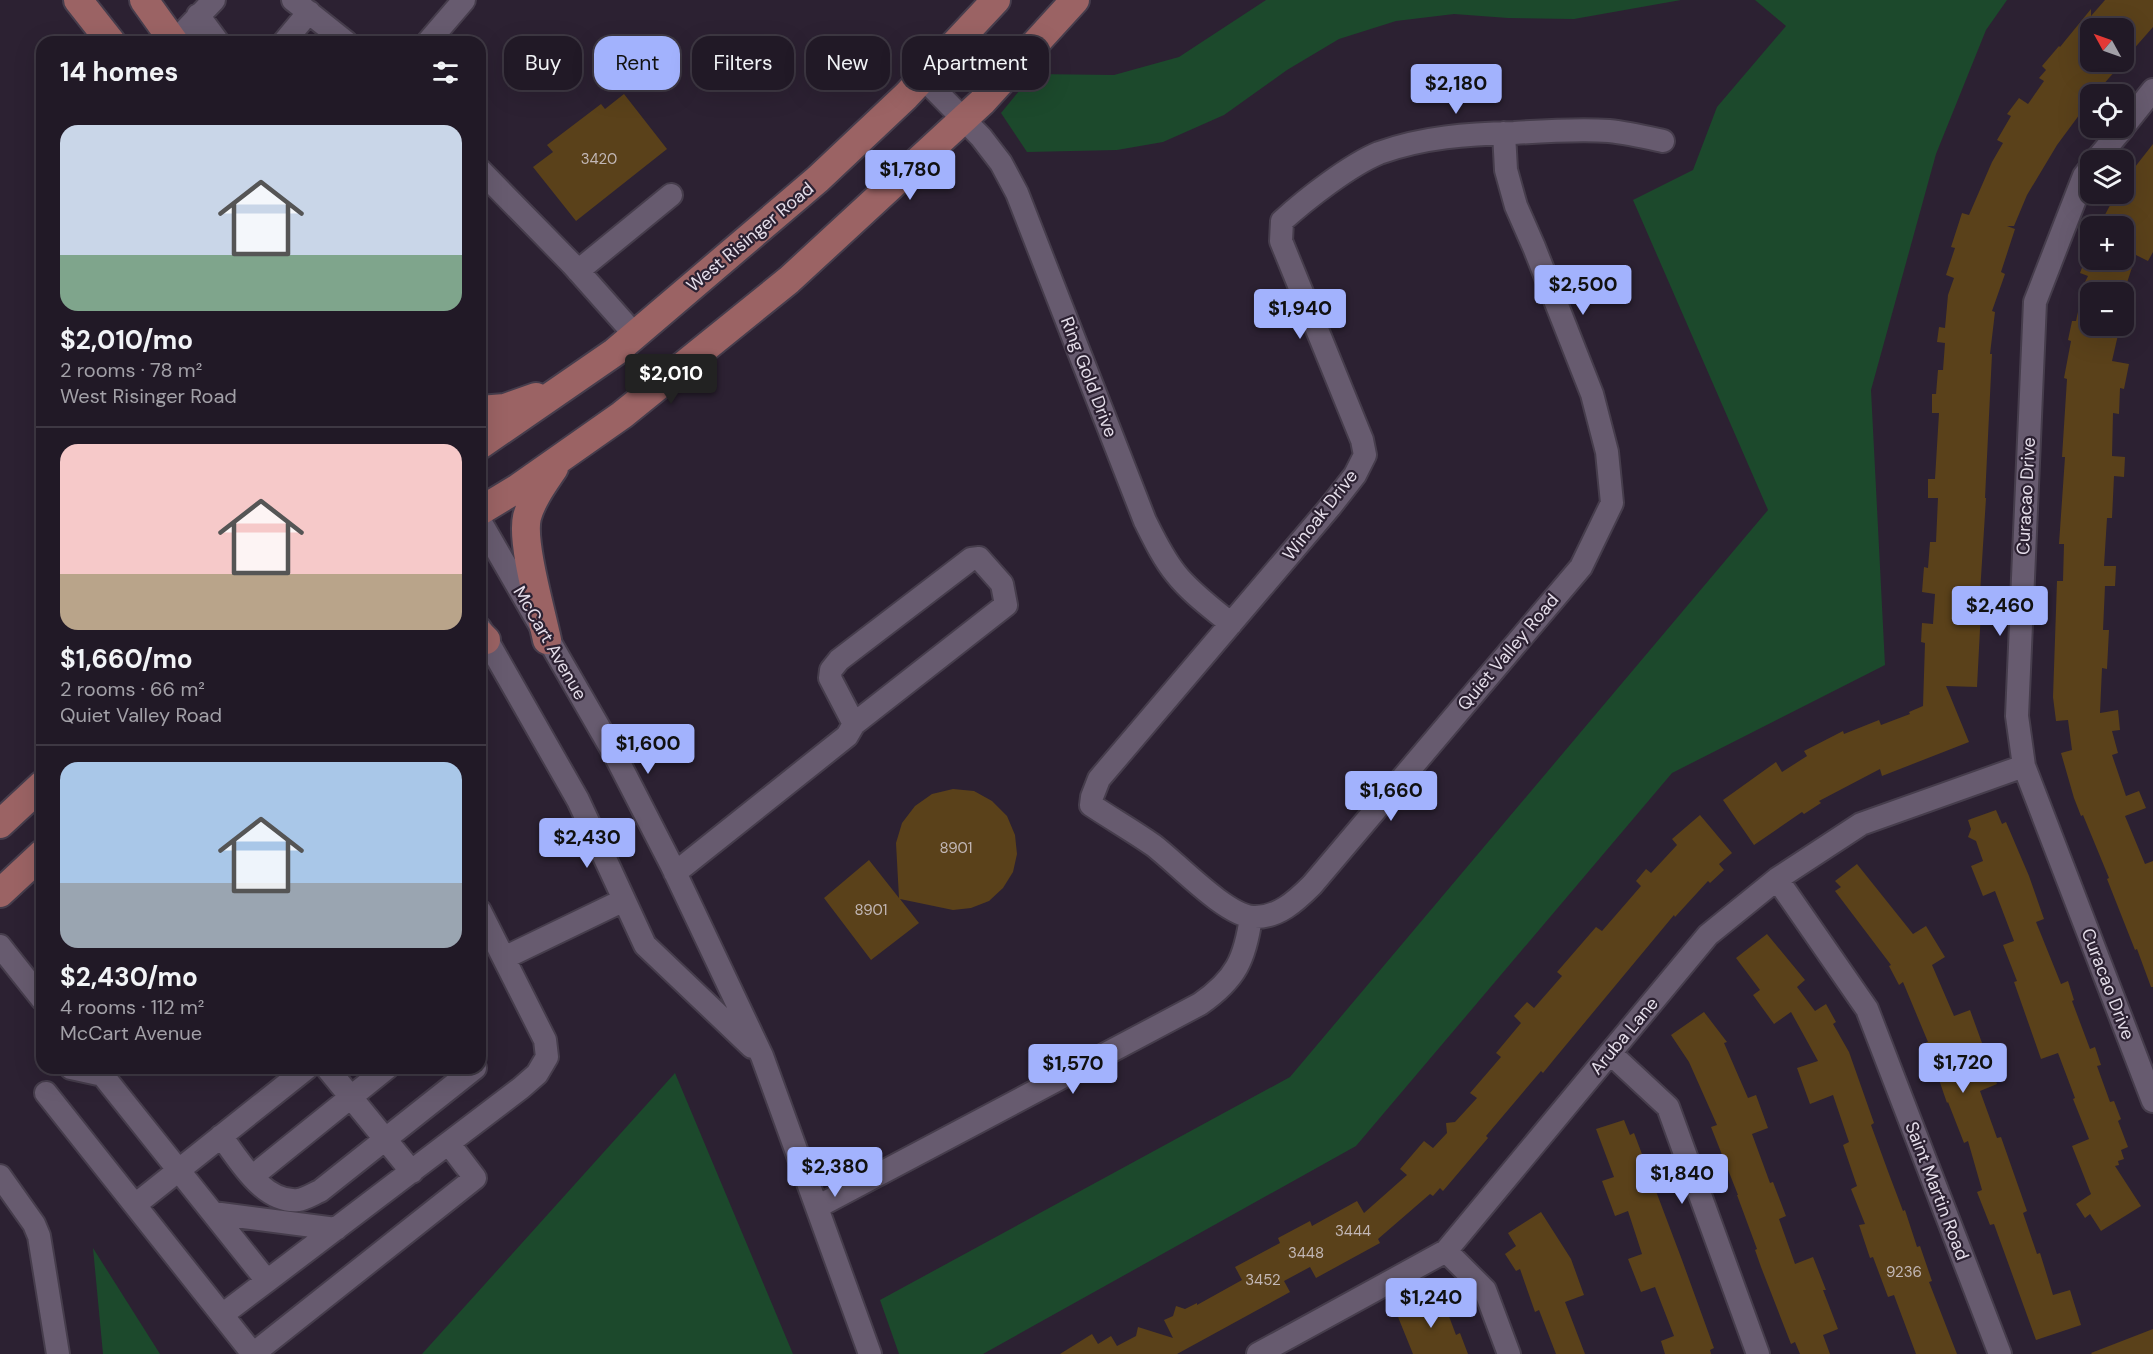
<!DOCTYPE html>
<meta charset="utf-8">
<style>
body{margin:0;font-family:"DM Sans",sans-serif;background:#29222e;color:#f1f3f6;height:100vh;display:flex;flex-direction:column;font-size:22px;white-space:nowrap}
*{box-sizing:border-box;margin:0}
p{font-size:20px;color:#a2a0a7}
.icon{flex:none;width:33px;height:33px;fill:none;stroke:currentColor;stroke-width:2;stroke-linecap:round;stroke-linejoin:round}
.map{position:relative;flex:1;overflow:hidden}
.panel{position:absolute;left:36px;top:36px;width:450px;height:1038px;display:flex;flex-direction:column;background:#211926;border-radius:18px;box-shadow:0 6px 24px #0002,0 0 0 2px #3e3843}
.panel>*{flex:none}
.banner{position:absolute;left:504px;top:36px;width:570px;height:54px;display:flex;gap:12px}
.needle{width:39px;rotate:310deg}
.fabs{position:absolute;left:2080px;top:18px;display:grid;gap:12px}
.fabs a{display:grid;place-items:center;width:54px;height:54px;border-radius:12px;background:#211926;box-shadow:0 6px 24px #0002,0 0 0 2px #3e3843;font-size:30px}
.price{position:absolute;translate:-50% -51px;padding:0 14px;border-radius:6px;background:#a2b2fd;color:#111;font-size:20px;line-height:39px;filter:drop-shadow(0 2px 3px #0008)}
.price::after{content:'';position:absolute;left:50%;top:36px;width:18px;height:14px;margin-left:-9px;background:inherit;clip-path:polygon(0 0,100% 0,50% 100%)}
.price.current{background:#222;color:#fff}
ul{padding:0;list-style:none}
li{display:grid;align-content:center;gap:12px;height:318px;padding:0 24px}
li+li{border-top:2px solid #3e3843}
li span{display:grid;place-items:center;height:186px;border-radius:18px;color:#555}
li>.icon{margin-inline-start:auto}
span .icon{width:108px;height:108px;fill:#fffc;stroke-width:1}
li b{font-size:26px}
h2{display:flex;justify-content:space-between;align-items:center;height:72px;padding:0 24px;font-size:26px}
.pill{padding:0 21px;border-radius:18px;background:#211926;box-shadow:0 6px 24px #0002,0 0 0 2px #3e3843;font-size:21px;line-height:54px}
.pill.current{background:#a2b2fd;color:#111}
.map>svg:first-child{display:block}
.green{fill:#1c492c}
.building{fill:#5a411a}
.lines{fill:none;stroke-linecap:round;stroke-linejoin:round}
.minor-casing{stroke:#463d4c;stroke-width:26}
.major-casing{stroke:#463d4c;stroke-width:32}
.minor{stroke:#675b6f;stroke-width:22}
.major{stroke:#9b6364;stroke-width:28}
.labels{text-anchor:middle;stroke-width:4.5;stroke-linejoin:round;paint-order:stroke}
.number-label{font-size:15px;fill:#c2b7b6}
.street-label{font-size:18px;fill:#e5deea;stroke:#2c2132}
</style>
<div class="map">
<svg width="2153" height="1354" viewBox="0 0 2153 1354">
<rect width="100%" height="100%" fill="#2c2132"/>
<path class="green" d="M1266,0H1681L1574,19L1508,18L1454,14L1396,21L1339,39L1287,70L1224,115L1163,142L1117,150L1027,152L1001,113L1033,74L1114,75L1179,57Z
M1755,0H2007L1986,30L1936,154L1871,390L1885,665L1672,773L1356,1146L983,1354H899L880,1300L1290,1077L1768,510L1633,200L1693,170L1717,107L1786,26Z
M675,1073L793,1354H422Z
M93,1248L160,1354H103Z"/>
<path class="building" d="M2105,0H2153V27L2124,60V28H2091V62H2123L2095,94H2091V99L2057,145L2027,195L2014,226H2007L2015,229L2001,272L2005,274L1992,311L1995,312L1990,354H1992L1985,498H1986L1979,609L1981,610L1977,687L1946,686L1969,742L1882,776L1880,769L1819,801L1821,803L1804,814L1802,812L1754,845L1723,800L1776,762L1782,772L1807,756L1804,751L1843,731L1844,734L1879,720L1881,725L1910,714L1909,712L1923,706L1925,643L1921,642L1922,623L1933,624L1935,594L1922,592L1924,567L1928,568L1930,542H1936L1938,498H1928V479H1935L1939,413H1932V394H1936L1938,370H1943L1945,343L1937,342L1939,327L1945,328L1948,295L1954,278L1946,275L1955,248L1951,247L1962,213L1969,215L1992,162L2003,143L1997,140L2011,116L2007,114L2019,98L2028,104L2044,81L2039,78L2046,70L2042,66L2059,46L2060,47L2091,9V16Z
M624,94L667,149L576,221L533,167L553,152L547,145L601,104L605,109Z
M2153,144V252L2148,261L2136,255L2124,292H2091V326H2120L2112,361L2129,364L2124,389L2120,388L2119,414L2113,413L2112,456L2125,457L2124,477L2114,476L2112,518H2107L2104,566H2116L2115,586H2105L2103,630H2109L2107,669L2102,668L2100,713L2118,710L2120,730L2112,731L2118,753L2112,755L2126,796L2139,791L2146,808L2125,816L2145,864L2153,861V987H2151L2137,949L2135,950L2107,879L2109,878L2083,815L2081,816L2074,798L2061,753L2072,750L2068,720L2056,721L2053,697L2057,581H2063L2064,544H2059L2065,457H2062L2067,379L2064,378L2071,341L2068,340L2072,321H2076L2084,284L2088,276L2080,273L2085,260H2105L2124,266V226H2099L2116,194H2124V181Z
M953,789L974,791L992,801L1007,816L1015,835L1017,854L1013,872L1003,888L989,901L971,908L953,910L900,899L919,923L871,960L824,898L869,860L899,898L896,843L902,823L915,806L932,794Z
M1996,810L2002,824L2006,822L2029,876L2044,919L2036,922L2061,984L2068,981L2074,1000L2072,1001L2090,1049L2095,1047L2101,1065L2097,1066L2110,1102L2114,1101L2121,1119L2118,1121L2128,1147L2121,1150L2124,1159L2118,1161L2119,1165L2115,1166L2141,1206L2101,1231L2090,1214L2085,1218L2076,1204L2091,1194L2072,1146L2089,1139L2073,1099L2075,1098L2058,1053L2041,1059L2014,982L2017,981L2003,945L2014,941L1995,891L1983,896L1971,866L1983,861L1976,841L1968,837L1971,829L1968,820Z
M1700,815L1732,853L1719,864L1724,870L1710,883L1708,881L1675,917L1674,915L1556,1057L1543,1073L1541,1071L1486,1136L1488,1138L1443,1191L1440,1188L1433,1196L1430,1194L1378,1239L1380,1243L1316,1278L1310,1267L1284,1281L1290,1292L1177,1354H1060L1092,1334L1098,1344L1111,1336L1117,1346L1136,1336L1138,1327L1173,1338L1164,1320L1173,1316L1176,1306L1185,1309L1197,1303V1305L1242,1280L1235,1267L1280,1243L1278,1238L1310,1221L1312,1226L1357,1201L1364,1213L1407,1175L1400,1169L1424,1141L1433,1148L1447,1133L1446,1123L1455,1122L1477,1098L1470,1093L1501,1057L1496,1053L1521,1023L1514,1016L1527,1002L1534,1008L1562,976L1557,972L1596,927L1602,931L1641,886L1636,881L1646,869L1651,873L1677,845L1672,839Z
M1857,864L1913,934L1926,926L1945,957L1932,965L1954,1016L1970,1010L1997,1084L1980,1091L1997,1138L2001,1137L2027,1211L2023,1213L2037,1254L2040,1253L2053,1295L2070,1290L2081,1325L2036,1340L1994,1224L1990,1225L1977,1192L1982,1190L1968,1141L1964,1143L1948,1102L1947,1103L1926,1042H1928L1903,982L1899,985L1889,966L1891,965L1835,891L1841,887L1835,881Z
M1767,934L1805,980L1797,987L1815,1011L1826,1004L1836,1022L1833,1024L1849,1052L1874,1123L1871,1125L1889,1174L1903,1211L1905,1210L1917,1247L1920,1246L1932,1281L1929,1282L1957,1354H1916L1894,1295L1888,1297L1873,1257L1870,1258L1859,1225L1865,1224L1851,1189L1857,1186L1843,1145L1849,1142L1833,1095L1810,1104L1797,1068L1818,1061L1791,1012L1774,1024L1753,995L1760,990L1736,958Z
M1704,1012L1727,1042L1724,1043L1748,1098L1756,1095L1768,1128L1752,1134L1770,1183L1773,1182L1786,1216L1779,1219L1795,1264L1813,1257L1826,1290H1823L1838,1329L1823,1335L1830,1354H1800L1795,1342L1791,1344L1761,1267L1755,1250L1757,1249L1737,1195H1738L1711,1127L1717,1125L1689,1062L1671,1035Z
M1624,1120L1630,1135L1634,1133L1682,1260L1714,1348L1710,1350L1711,1354H1665L1661,1341L1674,1336L1655,1287L1641,1292L1628,1259L1642,1254L1628,1211L1615,1216L1602,1181L1614,1177L1596,1129Z
M1541,1212L1571,1259L1584,1295L1565,1302L1585,1354H1556L1539,1310L1535,1312L1520,1269L1516,1271L1505,1254L1516,1246L1508,1233Z
M1441,1295L1456,1335L1460,1333L1468,1354H1413L1396,1312Z
M2153,1329V1354H2092L2091,1353Z"/>
<g class="lines">
<g class="minor-casing">
<path id="minor" d="M293,0L346,42
M198,15L218,42
M174,42L214,0
M284,42L309,12
M428,42L464,0
M923,78L981,137L1001,163L1017,193L1145,521C1154,539 1163,558 1176,574C1191,593 1212,608 1231,624
M2124,126L2153,90
M1504,133L1506,170L1516,206L1534,247L1592,394L1607,452L1612,503L1581,567L1312,885C1296,901 1278,918 1253,917C1225,915 1177,863 1153,845C1133,831 1112,819 1091,805L1092,797L1099,779L1330,507L1355,475L1365,455L1362,440L1281,241L1282,221C1306,199 1350,165 1379,153C1423,137 1468,134 1514,133C1545,131 1578,129 1609,131C1628,133 1645,137 1663,141
M2096,160L2123,128
M2091,167L2084,176L2035,302L2017,716L2024,766L2153,1101
M480,170L572,264L635,335
M578,271L671,195
M480,521L615,755L672,866L762,1056L870,1354
M480,628L578,800L645,945L752,1047
M675,873L847,736L854,724L830,678L831,670L839,660L971,559L979,558L1002,584L1006,605L854,724
M1777,879L1867,1009L2000,1354
M0,946L42,999
M504,958L624,900
M1610,1053L1668,1107L1758,1354
M71,1068L103,1075
M97,1068L267,1281L521,1088L537,1074L547,1057L545,1040L480,911
M327,1068L412,1172
M46,1093L253,1354L475,1178L449,1144
M221,1136C239,1160 263,1203 298,1200C305,1199 313,1194 320,1191L475,1068
M0,1176L34,1224L39,1236L58,1354
M253,1176L387,1068
M135,1205L307,1068
M817,1207L1200,1004C1236,979 1245,959 1251,917
M213,1213L336,1229
M1446,1251L1485,1290L1509,1354
M222,1315L267,1281
M1258,1354L1446,1251L1708,935L1777,879L1861,824L2024,766"/>
</g>
<g class="major-casing">
<path id="major" d="M78,0L111,42
M144,0L174,42
M480,410L505,408L536,397
M480,445L615,352L818,179L906,96L996,0
M480,511L518,488L622,415L789,280L982,102L1075,0
M480,634L486,640
M547,640C541,611 521,542 527,517C532,499 544,483 554,468
M0,824L42,785
M0,893L42,854"/>
</g>
<use href="#minor" class="minor"/>
<use href="#major" class="major"/>
</g>
<g class="labels">
<g class="number-label">
<text x="599" y="164">3420</text>
<text x="956" y="853">8901</text>
<text x="871" y="915">8901</text>
<text x="1353" y="1236">3444</text>
<text x="1306" y="1258">3448</text>
<text x="1904" y="1277">9236</text>
<text x="1263" y="1285">3452</text>
</g>
<g class="street-label">
<text transform="translate(750 237) rotate(-40)" y="6">West Risinger Road</text>
<text transform="translate(1089 377) rotate(69)" y="6">Ring Gold Drive</text>
<text transform="translate(2026 496) rotate(-87)" y="6">Curacao Drive</text>
<text transform="translate(1320 515) rotate(-52)" y="6">Winoak Drive</text>
<text transform="translate(550 643) rotate(60)" y="6">McCart Avenue</text>
<text transform="translate(1508 652) rotate(-50)" y="6">Quiet Valley Road</text>
<text transform="translate(2108 984) rotate(69)" y="6">Curacao Drive</text>
<text transform="translate(1624 1036) rotate(-50)" y="6">Aruba Lane</text>
<text transform="translate(1937 1191) rotate(69)" y="6">Saint Martin Road</text>
</g>
</g>
</svg>
<div class="fabs">
<a><svg class="needle" viewBox="-14 -14 28 28"><path d="M0-13l5 13h-10z" fill="#e53935"/><path d="M0 13l5-13h-10z" fill="#a2a0a7"/></svg></a>
<a><svg class="icon" aria-label="locate" viewBox="0 0 24 24"><circle cx="12" cy="12" r="6"/><path d="M12 2v4M12 18v4M2 12h4M18 12h4"/></svg></a>
<a><svg class="icon" aria-label="layers" viewBox="0 0 24 24"><path d="M12 4l9 5-9 5-9-5zM3 14l9 5 9-5"/></svg></a>
<a>+</a>
<a>−</a>
</div>
<b class="price" style="left:1456px;top:115px">$2,180</b>
<b class="price" style="left:910px;top:201px">$1,780</b>
<b class="price" style="left:1583px;top:316px">$2,500</b>
<b class="price" style="left:1300px;top:340px">$1,940</b>
<b class="price current" style="left:671px;top:405px">$2,010</b>
<b class="price" style="left:2000px;top:637px">$2,460</b>
<b class="price" style="left:648px;top:775px">$1,600</b>
<b class="price" style="left:1391px;top:822px">$1,660</b>
<b class="price" style="left:587px;top:869px">$2,430</b>
<b class="price" style="left:1963px;top:1094px">$1,720</b>
<b class="price" style="left:1073px;top:1095px">$1,570</b>
<b class="price" style="left:835px;top:1198px">$2,380</b>
<b class="price" style="left:1682px;top:1205px">$1,840</b>
<b class="price" style="left:1431px;top:1329px">$1,240</b>
<div class="banner">
<a class="pill">Buy</a>
<a class="pill current">Rent</a>
<a class="pill">Filters</a>
<a class="pill">New</a>
<a class="pill">Apartment</a>
</div>
<section class="panel">
<h2>14 homes<svg class="icon" aria-label="filters" viewBox="0 0 24 24"><path d="M4 7h16M4 17h16"/><circle cx="9" cy="7" r="2"/><circle cx="15" cy="17" r="2"/></svg></h2>
<ul>
<li><span style="background:linear-gradient(#c9d6e8 70%,#7fa58c 0)"><svg class="icon" aria-label="home" viewBox="0 0 24 24"><path d="M3 11l9-7 9 7M6 9v11h12V9"/></svg></span><div><b>$2,010/mo</b><p>2 rooms · 78 m²</p><p>West Risinger Road</p></div></li>
<li><span style="background:linear-gradient(#f6c9c9 70%,#b9a48a 0)"><svg class="icon" aria-label="home" viewBox="0 0 24 24"><path d="M3 11l9-7 9 7M6 9v11h12V9"/></svg></span><div><b>$1,660/mo</b><p>2 rooms · 66 m²</p><p>Quiet Valley Road</p></div></li>
<li><span style="background:linear-gradient(#a9c7e8 65%,#9aa5b1 0)"><svg class="icon" aria-label="home" viewBox="0 0 24 24"><path d="M3 11l9-7 9 7M6 9v11h12V9"/></svg></span><div><b>$2,430/mo</b><p>4 rooms · 112 m²</p><p>McCart Avenue</p></div></li>
</ul>
</section>
</div>
